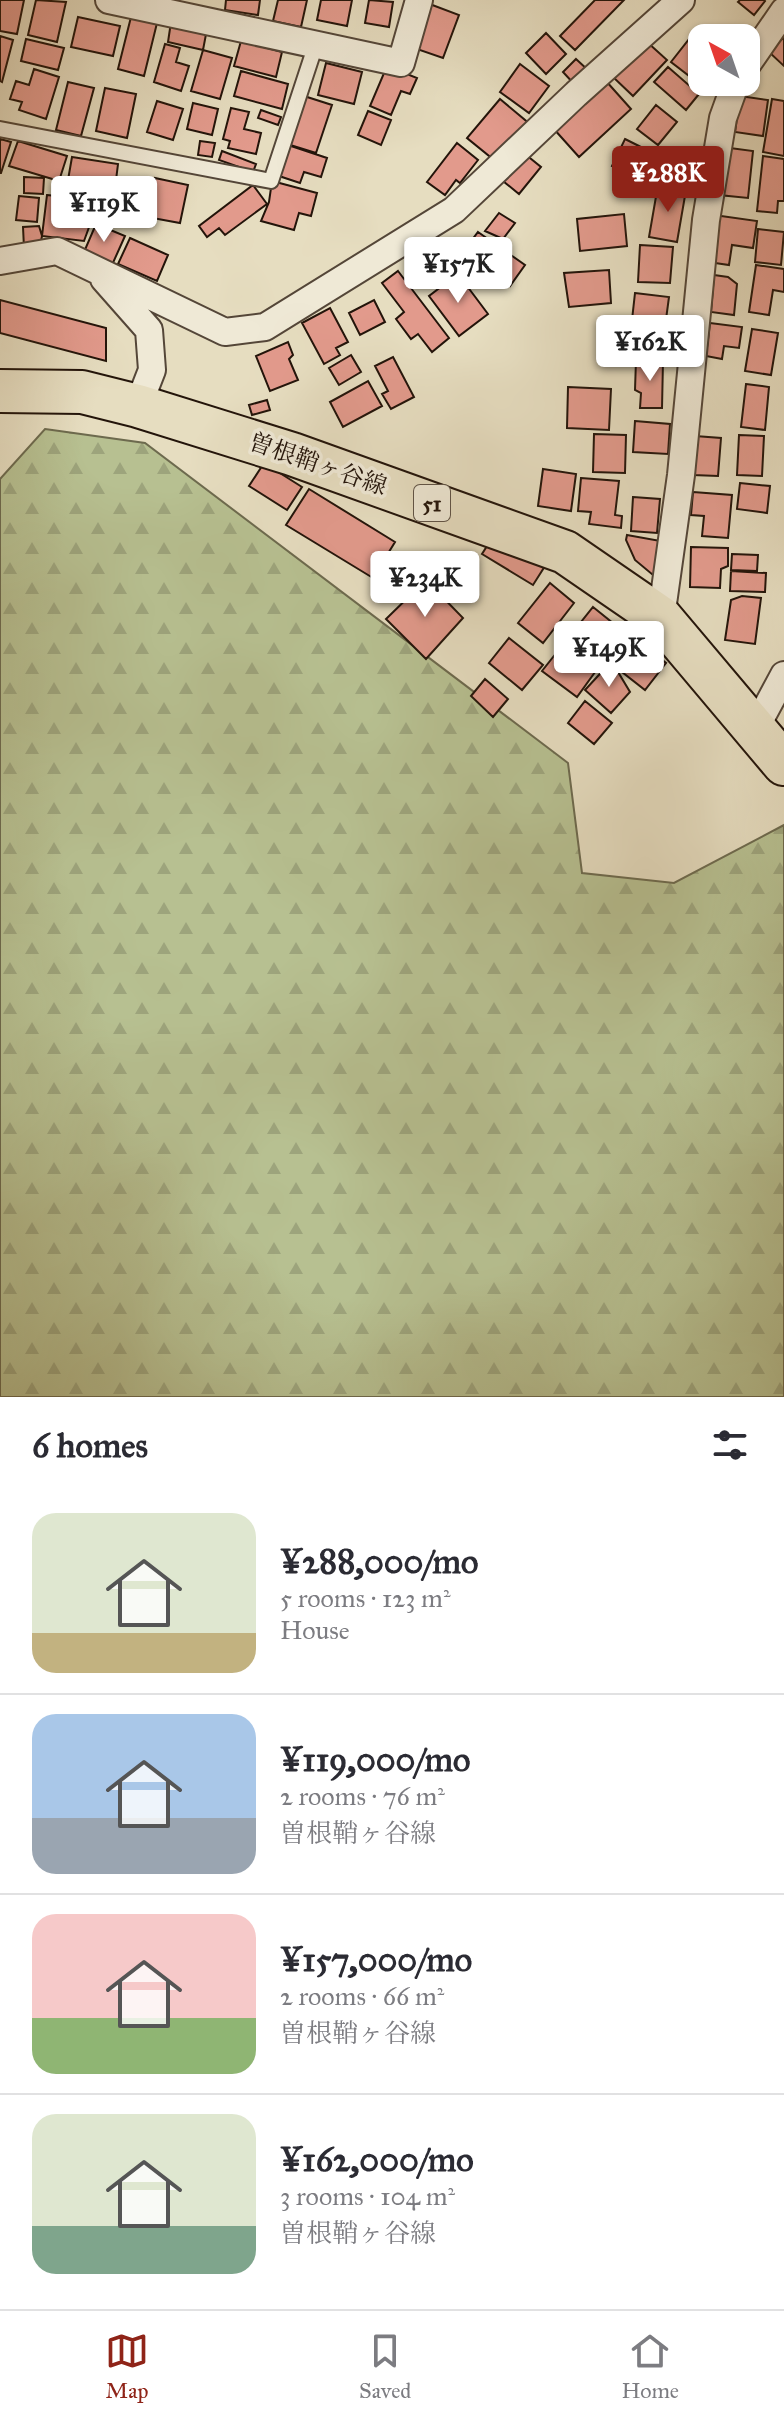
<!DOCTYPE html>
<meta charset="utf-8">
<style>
body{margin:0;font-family:"IM FELL Great Primer","Noto Serif JP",serif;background:#f2f2f3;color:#2b2b33;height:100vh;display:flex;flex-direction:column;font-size:30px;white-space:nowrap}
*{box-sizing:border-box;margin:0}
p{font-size:26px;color:#7c7c81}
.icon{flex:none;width:44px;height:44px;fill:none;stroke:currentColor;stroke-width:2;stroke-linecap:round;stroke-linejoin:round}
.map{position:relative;height:1397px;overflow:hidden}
.drawer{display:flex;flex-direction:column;background:#fff;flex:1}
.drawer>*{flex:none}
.needle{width:52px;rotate:320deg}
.tools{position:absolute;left:688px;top:24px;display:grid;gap:16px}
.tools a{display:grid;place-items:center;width:72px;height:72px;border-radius:16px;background:#fff;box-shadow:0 2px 6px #0004;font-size:40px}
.price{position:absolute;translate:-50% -68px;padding:0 18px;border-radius:8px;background:#fff;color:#222;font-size:26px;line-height:52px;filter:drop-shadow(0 2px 4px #0008)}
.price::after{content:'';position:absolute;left:50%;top:48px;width:24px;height:18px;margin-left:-12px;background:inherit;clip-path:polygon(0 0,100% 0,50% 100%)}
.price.on{background:#8f2418;color:#fff}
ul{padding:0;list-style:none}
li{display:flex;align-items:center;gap:24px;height:200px;padding:0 32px}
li+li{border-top:2px solid #e1e1e2}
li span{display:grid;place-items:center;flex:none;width:224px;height:160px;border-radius:24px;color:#555}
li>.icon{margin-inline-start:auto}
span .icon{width:96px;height:96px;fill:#fffc;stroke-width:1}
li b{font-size:34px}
h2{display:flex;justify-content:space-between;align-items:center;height:96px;padding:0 32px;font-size:34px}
.tabs{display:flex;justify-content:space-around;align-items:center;height:112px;border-top:2px solid #e1e1e2;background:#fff;font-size:22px;color:#7c7c81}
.tabs a{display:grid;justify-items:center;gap:4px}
.tabs .on{color:#8f2418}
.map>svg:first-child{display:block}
.forest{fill:url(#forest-firs);stroke:#6d6a4e;stroke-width:2}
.building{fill:#e29a8c;stroke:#23140a;stroke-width:2}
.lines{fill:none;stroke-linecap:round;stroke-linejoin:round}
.lane-casing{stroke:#544638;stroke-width:18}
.street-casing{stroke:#544638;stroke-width:30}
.primary-casing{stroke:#23140a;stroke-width:46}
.lane{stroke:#efe9d6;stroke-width:14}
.street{stroke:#efe9d6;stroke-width:26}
.primary{stroke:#e6ddc0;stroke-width:42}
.labels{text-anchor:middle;stroke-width:7;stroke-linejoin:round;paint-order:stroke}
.shield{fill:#efe9d6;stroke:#605447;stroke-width:2}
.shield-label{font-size:22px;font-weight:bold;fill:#23140a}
.street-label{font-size:24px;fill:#23140a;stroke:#efe9d6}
</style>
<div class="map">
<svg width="784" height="1397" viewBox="0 0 784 1397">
<defs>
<pattern id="forest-firs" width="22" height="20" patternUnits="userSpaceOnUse" patternTransform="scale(2)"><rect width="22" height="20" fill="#b7c091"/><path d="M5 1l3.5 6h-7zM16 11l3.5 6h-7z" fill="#9da47c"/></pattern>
</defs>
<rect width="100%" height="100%" fill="#e6ddc0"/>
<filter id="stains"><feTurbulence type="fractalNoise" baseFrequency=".0025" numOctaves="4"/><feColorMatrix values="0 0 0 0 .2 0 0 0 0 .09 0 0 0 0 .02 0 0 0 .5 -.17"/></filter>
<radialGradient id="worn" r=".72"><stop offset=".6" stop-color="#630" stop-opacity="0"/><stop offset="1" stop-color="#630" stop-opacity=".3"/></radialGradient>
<path class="forest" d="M45,429L145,443L568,763L582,873L674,883L784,825V1397H0V479Z"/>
<path class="building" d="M0,0H24L17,34L0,31Z
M36,0L66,2L57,42L28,35Z
M226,0H260L258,15L225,10Z
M278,0H307L301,27L273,21Z
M321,0H352L347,26L317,20Z
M369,0L393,2L389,27L365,23Z
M595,0H624L575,50L560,36Z
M740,0H764L765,1L754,15L738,2Z
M427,3L459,15L443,58L411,47Z
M78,17L120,26L113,56L71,47Z
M131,17L157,23L144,76L118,69Z
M171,22L207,29L203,50L168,42Z
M697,29L709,38H702V82H717L710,92L671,62Z
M546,33L566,54L546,74L526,53Z
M0,36L13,40L2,82L0,81Z
M784,37V66L769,52Z
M26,39L64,48L58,70L21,61Z
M241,41L282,52L276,77L234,66Z
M647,42L667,60L633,96L613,77Z
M165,44L180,48L176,62L189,66L181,91L154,82Z
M203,50L232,58L220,99L191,91Z
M576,59L589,71L575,85L563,72Z
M326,63L362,72L354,104L318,95Z
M520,64L549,86L529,113L500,92Z
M387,66L417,78L410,94L401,91L391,115L370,106Z
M668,67L699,94L686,110L654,82Z
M34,69L59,77L46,119L19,110L22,102L10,99L16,81L29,85Z
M241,71L288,84L282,109L234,96Z
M606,81L631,109L579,157L553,128Z
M68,82L94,88L81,136L56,130Z
M105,88L136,94L127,138L96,131Z
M304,96L332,105L316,153L287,144Z
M740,96L768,100L763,136L735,132Z
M500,99L531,125L499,164L467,138Z
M772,99L784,101V156L763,152Z
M157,101L183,109L173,140L147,132Z
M193,103L218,109L212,135L187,129Z
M656,105L677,122L658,145L637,129Z
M231,108L249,112L244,129L261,133L256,154L228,148L230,141L223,139Z
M261,110L281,117L278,125L258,118Z
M368,111L391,120L381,145L358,135Z
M0,139L11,142L1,173H0Z
M625,139L651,152L638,179L612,166Z
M18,141L67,156L59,181L9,166Z
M200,141L215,143L212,157L198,155Z
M457,143L478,160L460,183L456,180L445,195L427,182Z
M288,145L327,158L321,177L304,172L300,183L279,176Z
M730,148L753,151L748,198L719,195Z
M222,151L256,164L253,172L219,160Z
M525,154L541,167L519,194L503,181Z
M763,156L784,159V201H778L777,213L757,211Z
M72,157L118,164L115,188L68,180Z
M24,177L44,178L43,194L24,193Z
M118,178L148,186L140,212L110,204Z
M155,178L188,185L180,223L147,217Z
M272,181L317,193L311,216L299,213L294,230L261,221L269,202Z
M253,185L267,204L225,235L219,228L207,237L199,226Z
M658,185L686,190L677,242L649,237Z
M47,195L75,198L92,219L84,241L42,236Z
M19,196L39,198L37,222L16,220Z
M499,213L515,223L503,239L485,231Z
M624,214L627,246L580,251L577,219Z
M714,215L757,221L753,248L732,245L729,265L708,262Z
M96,224L125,236L112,265L84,252Z
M39,226L42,236L40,247L24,248L23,227Z
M758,229L784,232L781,265L755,262Z
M478,232L525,265L510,286L463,252Z
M130,238L168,255L157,281L118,264Z
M640,245L673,247L670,283L638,282Z
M756,265L784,269V292L773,290L769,315L749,312Z
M609,270L611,303L569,307L564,273Z
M398,271L449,338L432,352L418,334L411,339L396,319L404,312L382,283Z
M458,274L488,314L459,336L429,296Z
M714,275L728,277L737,284L734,315L711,312Z
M635,293L669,297L663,342L630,338Z
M0,300L106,328V361L0,333Z
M374,300L385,322L360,335L349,313Z
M330,308L348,342L336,348L340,355L324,364L302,323Z
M710,323L742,327L739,348L724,346L722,359L706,356Z
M752,329L778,333L771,375L745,371Z
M288,342L293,355L289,359L298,380L270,391L256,356Z
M351,355L361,372L339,385L329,368Z
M393,357L414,397L391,409L382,394L388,391L375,366Z
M636,360L663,361L662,408H640L641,393L635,390Z
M368,381L382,406L343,427L330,402Z
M746,384L769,387L765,430L741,427Z
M568,387L611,389L609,430L567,428Z
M267,400L270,410L252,415L249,405Z
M635,421L670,424L668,454L633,452Z
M594,434L626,435L625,473L593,472Z
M739,435L764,436L762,476L737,475Z
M695,436L721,438L718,476L693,475Z
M264,463L302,487L287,510L249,486Z
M543,469L576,474L571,511L538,506Z
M581,478L619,481L615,515L622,516L621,528L589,524L591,512L578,511Z
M740,483L770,486L767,513L737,509Z
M309,489L395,542L373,578L286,525Z
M693,492L732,495L728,538L702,536L704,516L691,515Z
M633,497L660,499L657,533L631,531Z
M494,535L545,566L533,585L482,554Z
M627,535L666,542L659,580L635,560L626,540Z
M691,547L728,548V566L721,569L720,588L690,587Z
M732,554L758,555L757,571L731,570Z
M731,571L766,573L765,592L730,591Z
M426,580L463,618L426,659L386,619Z
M550,583L574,603L543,643L518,623Z
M742,596L761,598L755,644L725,640L731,600Z
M593,607L624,632L577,697L542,671Z
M630,634L666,663L645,690L608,661Z
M509,638L543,665L522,690L489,663Z
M609,664L618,672L630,692L611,713L585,690Z
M485,679L508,699L493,717L471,696Z
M585,701L612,723L594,744L568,723Z"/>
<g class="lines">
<g class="lane-casing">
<path id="lane" d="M0,129L271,181L316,44"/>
</g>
<g class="street-casing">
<path id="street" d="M109,0L401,63L419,0
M746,66L784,11
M0,261L57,251L225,332L265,327L454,210L576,94L681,0
M104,279L149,330L152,370L138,406
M661,618L681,475L706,220L723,118L736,82
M755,729L784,675"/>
</g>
<g class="primary-casing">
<path id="primary" d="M0,391L82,392L138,406L292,454L565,552L661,618L784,764"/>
</g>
<use href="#lane" class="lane"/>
<use href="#street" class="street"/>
<use href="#primary" class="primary"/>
</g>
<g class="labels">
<rect class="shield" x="414" y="485" width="36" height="36" rx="6"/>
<g class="shield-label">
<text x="432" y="511">51</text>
</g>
<g class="street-label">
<text transform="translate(318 464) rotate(19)" y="8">曽根鞘ヶ谷線</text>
</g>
</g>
<rect width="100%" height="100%" filter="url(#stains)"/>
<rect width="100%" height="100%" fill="url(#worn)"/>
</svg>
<div class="tools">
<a><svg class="needle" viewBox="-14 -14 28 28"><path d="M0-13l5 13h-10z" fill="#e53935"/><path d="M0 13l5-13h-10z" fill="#7c7c81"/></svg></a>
</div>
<b class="price on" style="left:668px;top:214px">¥288K</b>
<b class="price" style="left:104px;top:244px">¥119K</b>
<b class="price" style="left:458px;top:305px">¥157K</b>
<b class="price" style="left:650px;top:383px">¥162K</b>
<b class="price" style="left:425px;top:619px">¥234K</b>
<b class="price" style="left:609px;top:689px">¥149K</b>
</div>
<section class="drawer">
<h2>6 homes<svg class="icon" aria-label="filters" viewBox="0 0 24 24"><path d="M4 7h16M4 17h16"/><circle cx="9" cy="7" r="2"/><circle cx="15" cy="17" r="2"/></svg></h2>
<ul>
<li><span style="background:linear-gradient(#dfe7d0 75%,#c2b280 0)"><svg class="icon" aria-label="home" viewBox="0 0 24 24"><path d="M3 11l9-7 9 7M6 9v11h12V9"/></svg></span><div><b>¥288,000/mo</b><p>5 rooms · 123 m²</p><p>House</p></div></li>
<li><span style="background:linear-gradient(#a9c7e8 65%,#9aa5b1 0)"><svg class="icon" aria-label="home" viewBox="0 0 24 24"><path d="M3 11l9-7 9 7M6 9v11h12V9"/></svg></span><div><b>¥119,000/mo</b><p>2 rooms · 76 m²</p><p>曽根鞘ヶ谷線</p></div></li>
<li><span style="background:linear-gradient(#f6c9c9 65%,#8fb573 0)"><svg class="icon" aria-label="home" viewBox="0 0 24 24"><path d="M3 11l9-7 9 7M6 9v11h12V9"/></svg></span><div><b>¥157,000/mo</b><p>2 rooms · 66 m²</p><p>曽根鞘ヶ谷線</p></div></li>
<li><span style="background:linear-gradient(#dfe7d0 70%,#7fa58c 0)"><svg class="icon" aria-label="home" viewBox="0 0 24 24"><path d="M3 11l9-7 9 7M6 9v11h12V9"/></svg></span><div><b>¥162,000/mo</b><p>3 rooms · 104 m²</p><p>曽根鞘ヶ谷線</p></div></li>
</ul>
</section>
<nav class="tabs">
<a class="on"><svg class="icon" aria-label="map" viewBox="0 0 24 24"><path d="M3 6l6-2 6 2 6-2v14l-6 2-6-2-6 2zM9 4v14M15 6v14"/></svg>Map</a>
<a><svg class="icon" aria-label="saved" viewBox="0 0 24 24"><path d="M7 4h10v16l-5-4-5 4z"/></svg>Saved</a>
<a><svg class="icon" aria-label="home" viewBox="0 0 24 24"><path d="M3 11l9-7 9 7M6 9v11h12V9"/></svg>Home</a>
</nav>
